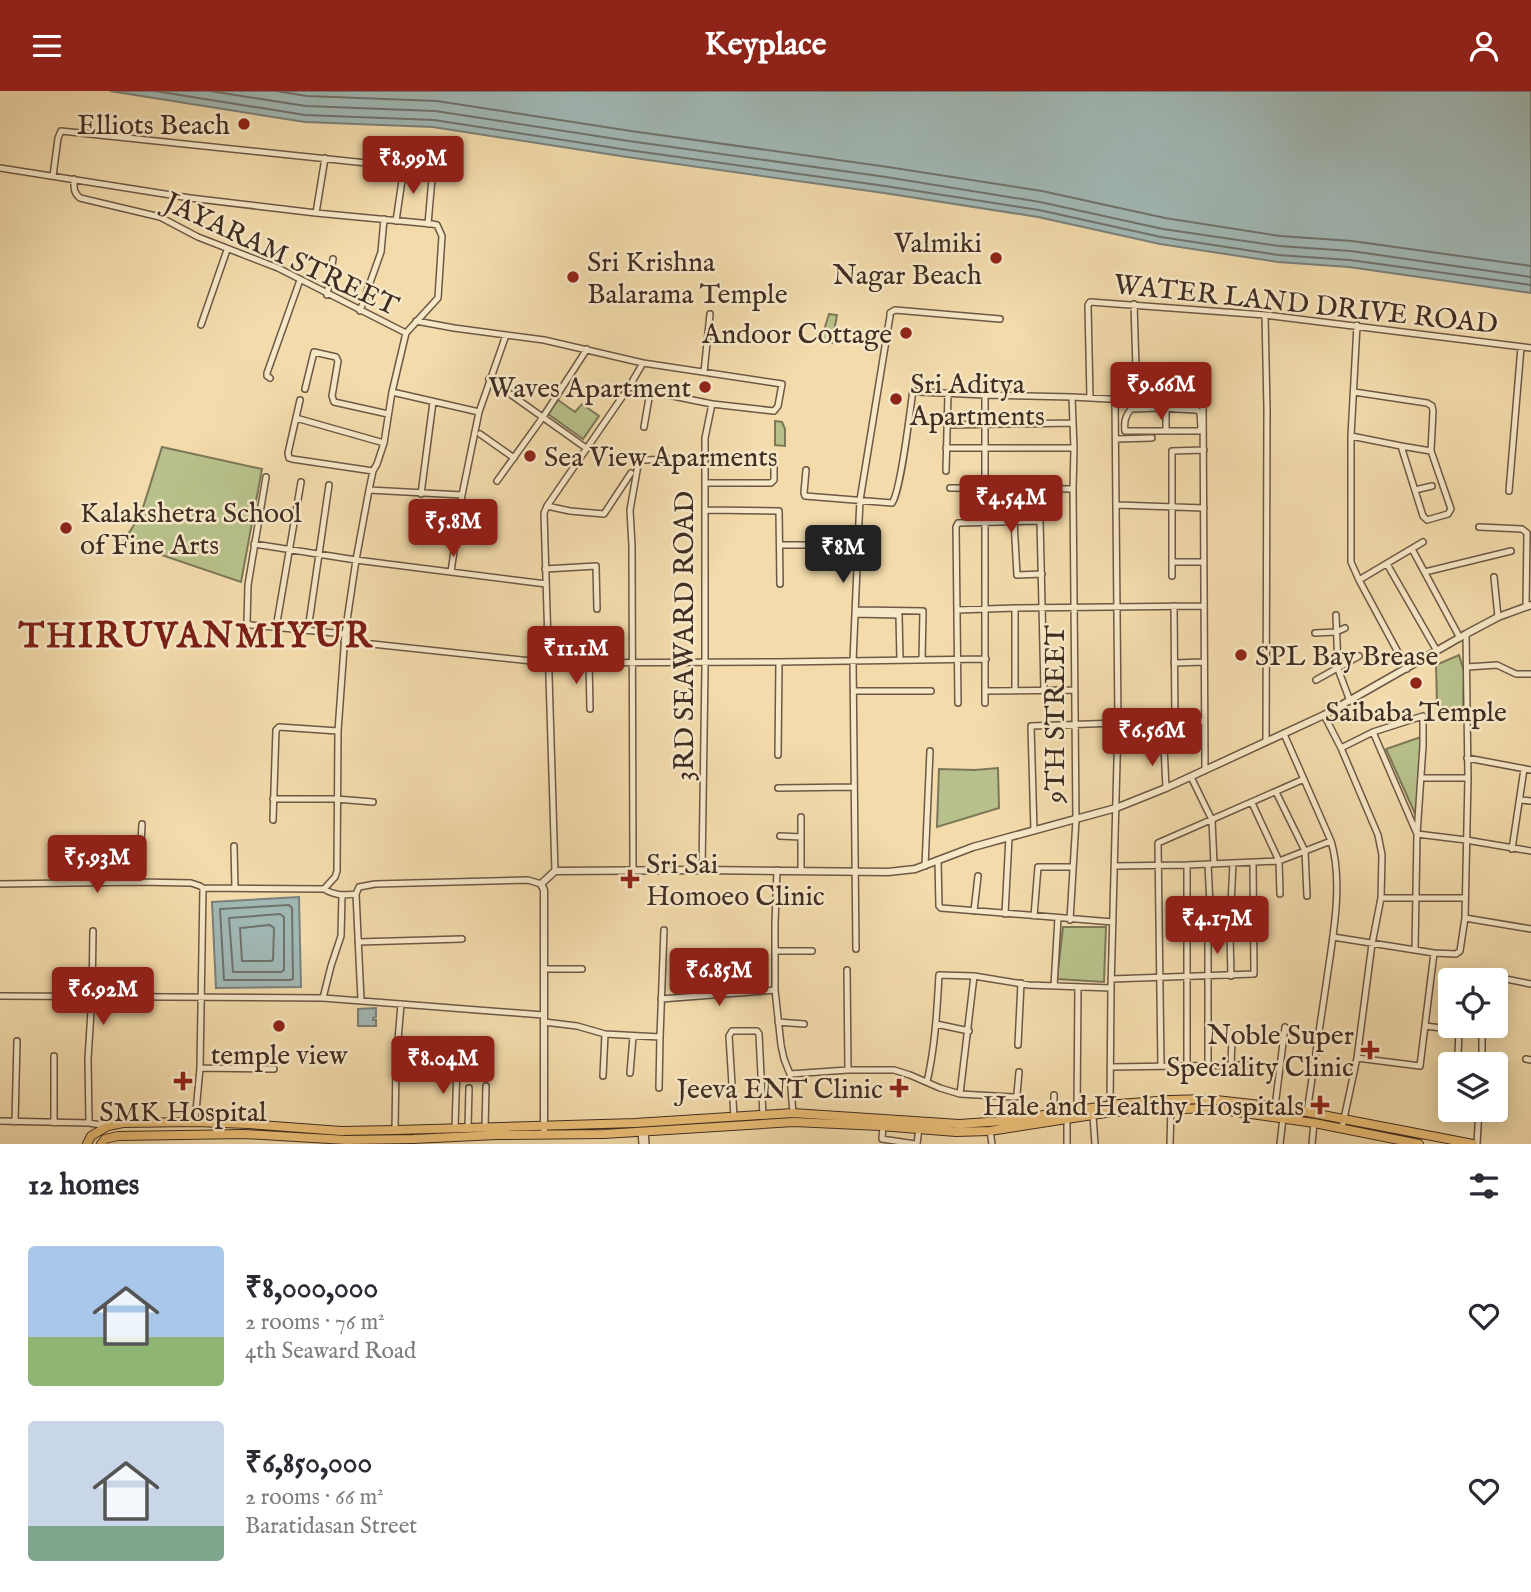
<!DOCTYPE html>
<meta charset="utf-8">
<style>
body{margin:0;font-family:"IM FELL English",serif;background:#f7f7f7;color:#2b2b33;height:100vh;display:flex;flex-direction:column;font-size:26px;white-space:nowrap}
*{box-sizing:border-box;margin:0}
p{font-size:23px;color:#7c7c81}
.icon{flex:none;width:38px;height:38px;fill:none;stroke:currentColor;stroke-width:2;stroke-linecap:round;stroke-linejoin:round}
.map{position:relative;height:1053px;overflow:hidden}
.side{display:flex;flex-direction:column;background:#fff;flex:1}
.side>*{flex:none}
.tools{position:absolute;left:1438px;top:877px;display:grid;gap:14px}
.tools a{display:grid;place-items:center;width:70px;height:70px;border-radius:7px;background:#fff;box-shadow:0 4px 18px #0003;font-size:35px}
.price{position:absolute;translate:-50% -60px;padding:0 16px;border-radius:7px;background:#8f2418;color:#fff;font-size:23px;line-height:46px;filter:drop-shadow(0 2px 4px #0008)}
.price::after{content:'';position:absolute;left:50%;top:42px;width:21px;height:16px;margin-left:-10px;background:inherit;clip-path:polygon(0 0,100% 0,50% 100%)}
.price.on{background:#222;color:#fff}
ul{padding:0;list-style:none}
li{display:flex;align-items:center;gap:21px;height:175px;padding:0 28px}
li span{display:grid;place-items:center;flex:none;width:196px;height:140px;border-radius:7px;color:#555}
li>.icon{margin-inline-start:auto}
span .icon{width:84px;height:84px;fill:#fffc;stroke-width:1}
li b{font-size:30px}
h2{display:flex;justify-content:space-between;align-items:center;height:84px;padding:0 28px;font-size:30px}
header{display:flex;justify-content:space-between;align-items:center;height:91px;padding:0 28px;background:#8f2418;color:#fff;font-size:32px;font-weight:700}
.map>svg:first-child{display:block}
.green{fill:#b8c18b;stroke:#7c7757;stroke-width:2}
.water{fill:#a1b8b5;stroke:#7a807b;stroke-width:2}
.lines{fill:none;stroke-linecap:round;stroke-linejoin:round}
.shore{stroke:#70726c;stroke-width:2}
.minor-casing{stroke:#6d5845;stroke-width:8}
.tertiary-casing{stroke:#6d5845;stroke-width:9}
.primary-casing{stroke:#402d23;stroke-width:10}
.minor{stroke:#f7e8c8;stroke-width:5}
.tertiary{stroke:#f7e8c8;stroke-width:6}
.primary{stroke:#eabe76;stroke-width:8}
.poi-dot{fill:#8f2418;stroke:#f7e8c8;stroke-width:2.5}
.labels{text-anchor:middle;stroke-width:5;stroke-linejoin:round;paint-order:stroke}
.poi-label{font-size:28px;fill:#402d23;stroke:#f7e8c8;text-anchor:end}
.street-label{font-size:28px;fill:#402d23;stroke:#f7e8c8}
.district-label{font-size:35px;font-weight:bold;letter-spacing:2px;fill:#7a1f14;stroke:#f7e8c8}
</style>
<header><svg class="icon" aria-label="menu" viewBox="0 0 24 24"><path d="M4 6h16M4 12h16M4 18h16"/></svg>Keyplace<svg class="icon" aria-label="person" viewBox="0 0 24 24"><circle cx="12" cy="8" r="4"/><path d="M4 21q1-7 8-7t8 7"/></svg></header>
<div class="map">
<svg width="1531" height="1053" viewBox="0 0 1531 1053">
<rect width="100%" height="100%" fill="#f3dbab"/>
<filter id="stains"><feTurbulence type="fractalNoise" baseFrequency=".00286" numOctaves="4"/><feColorMatrix values="0 0 0 0 .2 0 0 0 0 .09 0 0 0 0 .02 0 0 0 .5 -.17"/></filter>
<radialGradient id="worn" r=".72"><stop offset=".6" stop-color="#630" stop-opacity="0"/><stop offset="1" stop-color="#630" stop-opacity=".3"/></radialGradient>
<path class="green" d="M829,223L837,224L832,252L821,249Z
M558,309L575,321L582,313L599,325L583,348L548,323Z
M775,330L782,331L785,338V355L775,354Z
M162,356L262,378L241,491L123,451L141,423Z
M1459,564L1464,580L1463,623L1437,613L1436,574Z
M1421,646L1417,727L1386,658Z
M998,677L999,717L937,736L939,678L975,679Z
M1251,815L1252,841H1207L1206,817Z
M1063,836H1106L1104,891L1057,888Z"/>
<path class="water" d="M110,0H1531V202L1349,176L1278,171L1160,153L1038,126L884,102L627,66L433,36L305,31Z
M299,806L301,896L216,897L212,811Z
M376,917V926L373,927V929H376V935H358V918Z"/>
<g class="lines">
<path class="shore" d="M155,0L305,24L434,29L628,59L885,95L1039,119L1161,146L1278,164L1350,169L1531,194
M210,0L306,15L435,20L629,50L886,86L1040,111L1163,138L1279,155L1351,160L1531,186
M276,0L307,5L437,10L631,40L888,76L1042,100L1165,127L1280,145L1352,150L1531,175
M289,814L292,817L293,888L290,889H224L220,818Z
M280,823L284,826V879L281,881H233L229,827Z
M270,834L274,837L273,869L271,870H242L240,837Z"/>
<g class="minor-casing">
<path id="minor" d="M0,77L190,107L316,122L432,133L437,134L442,145L438,207L406,242L392,301L384,352L377,373L373,380L369,399L356,469L345,543L338,640L337,780L335,786L324,798
M53,85L58,47L61,40L424,78L431,83L432,87L428,133
M74,88C74,96 73,101 80,107L160,126L198,146L278,177L406,242
M316,122L325,67
M396,130L404,76
M327,204L333,168
M1134,213L1137,309
M360,220L381,161L384,128
M1265,224L1267,318L1266,651
M416,230L454,237L544,249L643,272L782,293L778,315L774,320L712,313L629,296
M201,234L227,159
M1357,234L1351,345V471L1359,489L1407,578
M704,281L710,223
M270,287L267,285V282L300,189
M489,288L586,357
M305,298L314,261L336,266L338,270L332,305L334,311L388,323
M392,301L479,321
M919,301L985,304L1072,306L1203,313L1205,679
M1354,301L1427,312L1432,315L1433,320L1431,360L1401,355
M1090,307L1088,214L1090,211L1265,224L1531,257
M300,309L288,362L289,367L292,368L373,380
M1160,317L1196,319L1200,321L1201,337L1199,340H1125C1124,331 1125,325 1131,318Z
M1166,318V340
M296,327L384,352
M947,334L1072,332
M644,336L650,301
M480,343L514,367
M1351,345L1401,355L1423,425L1427,429L1448,423L1451,418L1431,360
M1116,348L1152,347
M946,357H1074
M806,379L804,402L805,405L892,412C901,400 910,320 913,299
M946,380L948,302
M266,386L248,494L247,532L251,534L345,543
M497,390L543,326L587,258
M706,392H771L774,389V369
M950,397L1073,398
M369,399L462,404
M1415,399L1432,395
M1509,400L1521,256
M421,403L433,311
M1117,414L1204,417
M547,415L570,420L604,423L631,382
M706,419L779,420L780,493
M1014,430L1017,484L1042,483
M1479,436L1522,438L1527,442L1526,516
M254,453L356,469L546,493
M780,454H816
M1412,458L1460,547
M1172,471H1203
M1387,473L1437,560
M545,478L596,475L597,518
M451,481L462,404L479,321L506,244
M1425,481L1511,460
M1172,485V360L1204,359
M1494,486L1498,526
M1359,489L1423,451
M1174,515L1175,630L1177,631L1204,630
M856,519L923,520L922,569
M957,519L1015,517L1204,515
M856,523L899,524L900,569
M1336,524L1338,578L1350,610
M276,537L301,391
M308,539L329,394
M1315,542L1336,541L1345,537
M344,550L550,572L779,571L986,568
M589,572L590,618
M1174,572L1204,571
M1467,576L1497,574L1516,583H1531
M1316,589L1359,565
M1015,599V517
M854,600H931
M985,600L1074,599
M958,612L956,436L958,432L1040,430L1044,599
M985,612V304
M1324,624L1341,657L1378,744L1382,764L1381,807L1372,853L1357,967L1342,1037
M1373,641L1417,743L1466,749L1531,760
M1284,643L1331,750C1344,793 1332,850 1326,894C1320,936 1313,979 1307,1021
M1164,655L1166,697
M1341,657L1373,641L1423,625V655L1417,743L1415,859
M778,664L779,571
M1467,667L1531,679
M1191,686L1212,729L1214,773
M1421,687H1468
M778,697L854,696
M1276,701L1305,760L1307,805
M273,708H336L373,711
M1520,709L1531,710
M1252,712L1279,770L1280,803
M273,729L276,639L279,636L338,640
M1034,740L1031,635L1118,632
M780,745L801,746
M234,755L235,797
M1512,758L1524,678
M938,769L939,815L941,817L1113,831
M1208,773L1210,814
M1187,774V975
M925,775L930,660
M1115,775L1187,774L1279,770L1331,750
M633,779L632,455L630,419L638,374L641,369H644L705,367
M702,779L705,577V347L712,313
M777,779L775,832V899L781,954L784,968L790,983L793,1023
M555,780L544,422L547,415L629,296L643,272
M801,780V726
M139,791L142,733
M0,793L139,791L191,792L200,795L203,797L324,798C335,805 343,804 356,803L359,796L375,793L528,789L541,793
M356,803L361,909
M1381,807H1465
M1231,814L1233,772
M974,820L978,785
M1005,823L1009,746
M1034,825L1038,776H1073
M1465,827L1531,838
M1070,829L1076,729L1073,398L1074,357L1072,306
M1230,844L1231,885
M1333,846L1434,862L1456,863L1460,860L1465,827L1468,687L1466,543
M1208,849V974
M358,851L462,848
M856,858L853,570L859,430L860,409L890,225V222L895,219L1000,228
M775,860H812
M544,878H582
M847,879L848,979
M1111,888L1254,883L1253,772
M1481,889L1482,885L1486,884L1531,893
M1054,895L1058,827
M0,905L323,907L543,924
M323,907L331,875L341,845L342,804
M661,908L775,899
M544,931L577,935L605,943L660,946L664,839
M778,931L804,933
M936,933L969,940
M1425,935L1482,942
M1018,954L1021,892
M1458,963L1459,940
M54,965V1032
M1357,967L1420,975L1434,862
M1526,968L1531,969
M396,973L486,977
M1482,973V934
M1231,974L1232,948
M1161,975L1158,752L1304,688
M1110,976L1247,974
M200,977L274,978
M630,982L633,946
M790,983L848,979H894L910,984L940,997L960,1003L1013,1006H1016L1017,1003L1019,981
M603,985L605,943
M927,991C935,956 937,920 939,884L974,885L1029,894L1111,897
M659,997L660,946
M960,1003L974,885
M1054,1004V1023
M1110,1015L1111,897L1118,632L1115,308
M1275,1016L1285,936
M1077,1020L1078,896
M1093,1025L1095,1053
M734,1026L729,945L732,940H757L759,943L763,1025
M1067,1029V1053
M0,1030L89,1032L108,1035
M15,1031L17,950
M195,1031L200,977L203,797
M89,1032L88,968L92,904L93,840
M883,1035L882,1048L915,1053
M455,1036L457,975
M468,1036L469,997
M485,1036L486,995
M395,1039L396,973L401,913
M990,1040L992,1053
M641,1041L642,1053
M645,1041L646,1053
M917,1053L919,1037
M1170,1053L1171,1018
M1280,1053L1283,1027
M1312,1053L1314,1032
M1477,1053L1479,1018"/>
</g>
<g class="tertiary-casing">
<path id="tertiary" d="M544,1038V799L541,793L555,780L702,779L888,781L915,778L973,756L1116,717L1166,697L1324,624L1466,543L1498,526L1531,514"/>
</g>
<g class="primary-casing">
<path id="primary" d="M87,1053L91,1045L108,1035L123,1032L195,1031L248,1033L341,1040L395,1039L635,1032L793,1022L959,1033L1003,1030L1119,1013L1170,1009L1207,1008L1270,1015L1307,1021L1473,1053
M101,1053L105,1048L118,1045L244,1043L346,1049L413,1048L497,1044L604,1043L794,1031L880,1035L956,1041L990,1040L1112,1021L1208,1017L1314,1032L1419,1053"/>
</g>
<use href="#minor" class="minor"/>
<use href="#tertiary" class="tertiary"/>
<use href="#primary" class="primary"/>
</g>
<g class="poi-dot">
<circle cx="244" cy="33" r="7"/>
<circle cx="996" cy="167" r="7"/>
<circle cx="573" cy="186" r="7"/>
<circle cx="906" cy="242" r="7"/>
<circle cx="705" cy="296" r="7"/>
<circle cx="896" cy="308" r="7"/>
<circle cx="530" cy="365" r="7"/>
<circle cx="66" cy="437" r="7"/>
<circle cx="1241" cy="564" r="7"/>
<circle cx="1416" cy="592" r="7"/>
<path d="M626.5 777.5h7v7h7v7h-7v7h-7v-7h-7v-7h7z"/>
<circle cx="279" cy="935" r="7"/>
<path d="M1366.5 948.5h7v7h7v7h-7v7h-7v-7h-7v-7h7z"/>
<path d="M179.5 979.5h7v7h7v7h-7v7h-7v-7h-7v-7h7z"/>
<path d="M895.5 986.5h7v7h7v7h-7v7h-7v-7h-7v-7h7z"/>
<path d="M1316.5 1003.5h7v7h7v7h-7v7h-7v-7h-7v-7h7z"/>
</g>
<g class="labels">
<g class="poi-label">
<text x="230" y="43">Elliots Beach</text>
<text x="982" y="161">Valmiki<tspan x="982" dy="32">Nagar Beach</tspan></text>
<text x="587" y="180" text-anchor="start">Sri Krishna<tspan x="587" dy="32">Balarama Temple</tspan></text>
<text x="892" y="252">Andoor Cottage</text>
<text x="910" y="302" text-anchor="start">Sri Aditya<tspan x="910" dy="32">Apartments</tspan></text>
<text x="691" y="306">Waves Apartment</text>
<text x="544" y="375" text-anchor="start">Sea View Aparments</text>
<text x="80" y="431" text-anchor="start">Kalakshetra School<tspan x="80" dy="32">of Fine Arts</tspan></text>
<text x="1255" y="574" text-anchor="start">SPL Bay Brease</text>
<text x="1416" y="630" text-anchor="middle">Saibaba Temple</text>
<text x="646" y="782" text-anchor="start">Sri Sai<tspan x="646" dy="32">Homoeo Clinic</tspan></text>
<text x="1354" y="953">Noble Super<tspan x="1354" dy="32">Speciality Clinic</tspan></text>
<text x="279" y="973" text-anchor="middle">temple view</text>
<text x="883" y="1007">Jeeva ENT Clinic</text>
<text x="1304" y="1024">Hale and Healthy Hospitals</text>
<text x="183" y="1030" text-anchor="middle">SMK Hospital</text>
</g>
<g class="street-label">
<text transform="translate(282 162) rotate(25)" y="10">JAYARAM STREET</text>
<text transform="translate(1306 212) rotate(6)" y="10">WATER LAND DRIVE ROAD</text>
<text transform="translate(683 545) rotate(-90)" y="10">3RD SEAWARD ROAD</text>
<text transform="translate(1054 623) rotate(-90)" y="10">9TH STREET</text>
</g>
<g class="district-label">
<text x="196" y="556">THIRUVANMIYUR</text>
</g>
</g>
<rect width="100%" height="100%" filter="url(#stains)"/>
<rect width="100%" height="100%" fill="url(#worn)"/>
</svg>
<div class="tools">
<a><svg class="icon" aria-label="locate" viewBox="0 0 24 24"><circle cx="12" cy="12" r="6"/><path d="M12 2v4M12 18v4M2 12h4M18 12h4"/></svg></a>
<a><svg class="icon" aria-label="layers" viewBox="0 0 24 24"><path d="M12 4l9 5-9 5-9-5zM3 14l9 5 9-5"/></svg></a>
</div>
<b class="price" style="left:413px;top:105px">₹8.99M</b>
<b class="price" style="left:1161px;top:331px">₹9.66M</b>
<b class="price" style="left:1011px;top:444px">₹4.54M</b>
<b class="price" style="left:453px;top:468px">₹5.8M</b>
<b class="price on" style="left:843px;top:494px">₹8M</b>
<b class="price" style="left:576px;top:595px">₹11.1M</b>
<b class="price" style="left:1152px;top:677px">₹6.56M</b>
<b class="price" style="left:97px;top:804px">₹5.93M</b>
<b class="price" style="left:1217px;top:865px">₹4.17M</b>
<b class="price" style="left:719px;top:917px">₹6.85M</b>
<b class="price" style="left:103px;top:936px">₹6.92M</b>
<b class="price" style="left:443px;top:1005px">₹8.04M</b>
</div>
<section class="side">
<h2>12 homes<svg class="icon" aria-label="filters" viewBox="0 0 24 24"><path d="M4 7h16M4 17h16"/><circle cx="9" cy="7" r="2"/><circle cx="15" cy="17" r="2"/></svg></h2>
<ul>
<li><span style="background:linear-gradient(#a9c7e8 65%,#8fb573 0)"><svg class="icon" aria-label="home" viewBox="0 0 24 24"><path d="M3 11l9-7 9 7M6 9v11h12V9"/></svg></span><div><b>₹8,000,000</b><p>2 rooms · 76 m²</p><p>4th Seaward Road</p></div><svg class="icon" aria-label="heart" viewBox="0 0 24 24"><path d="M12 20l-8-8c-3-5 5-10 8-4 3-6 11-1 8 4z"/></svg></li>
<li><span style="background:linear-gradient(#c9d6e8 75%,#7fa58c 0)"><svg class="icon" aria-label="home" viewBox="0 0 24 24"><path d="M3 11l9-7 9 7M6 9v11h12V9"/></svg></span><div><b>₹6,850,000</b><p>2 rooms · 66 m²</p><p>Baratidasan Street</p></div><svg class="icon" aria-label="heart" viewBox="0 0 24 24"><path d="M12 20l-8-8c-3-5 5-10 8-4 3-6 11-1 8 4z"/></svg></li>
</ul>
</section>
